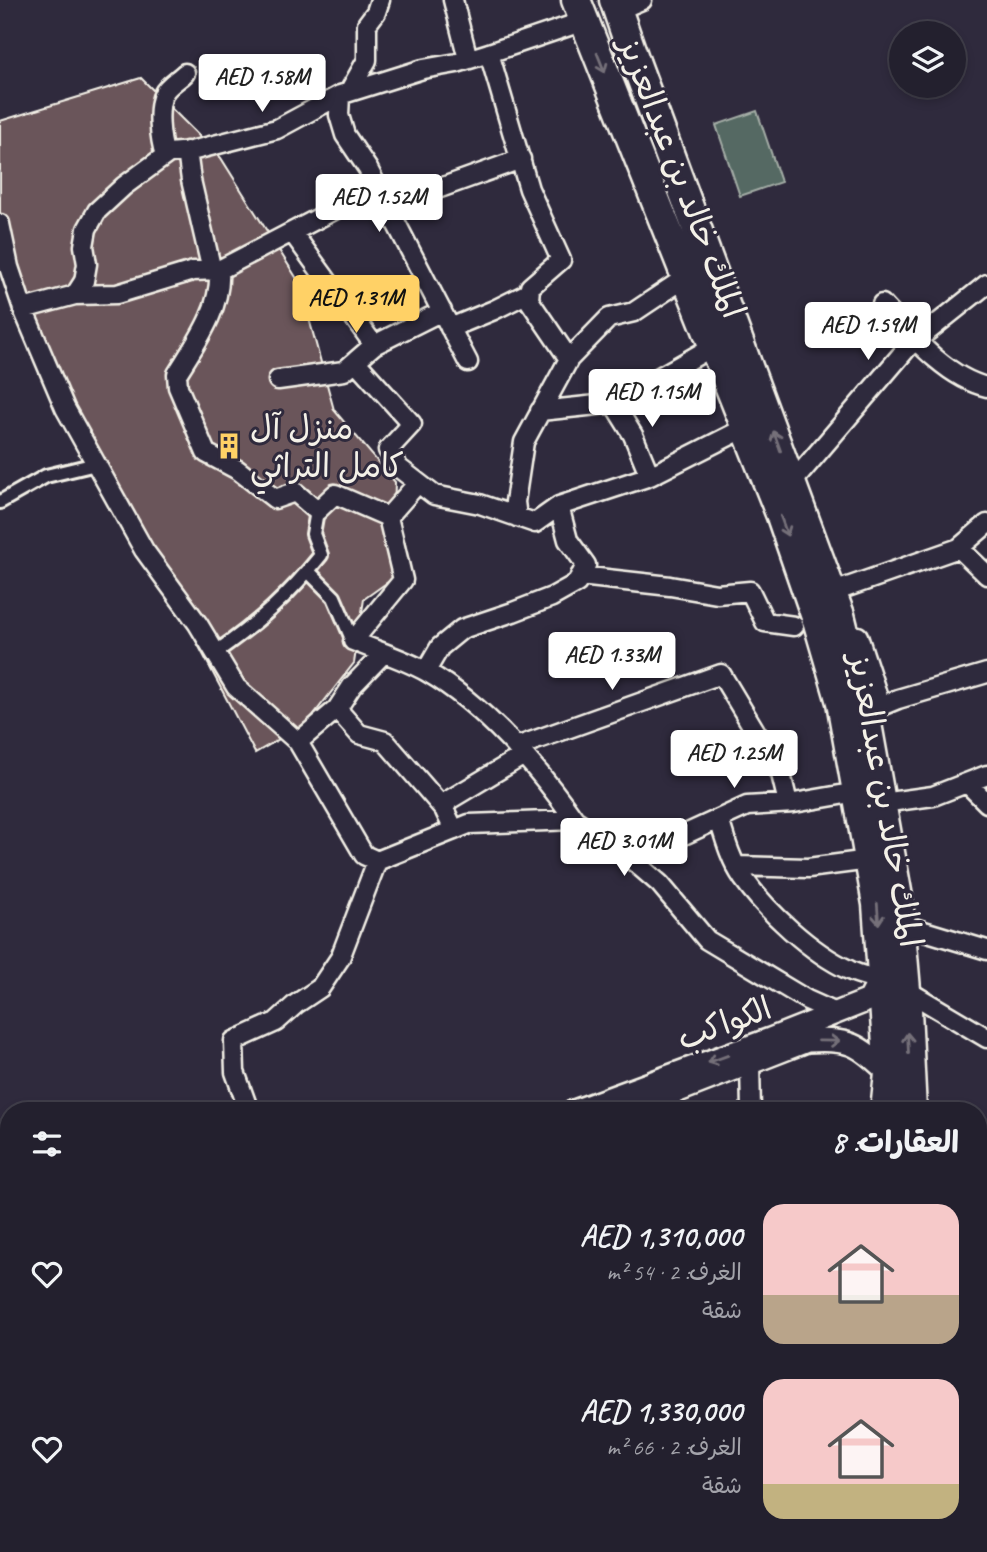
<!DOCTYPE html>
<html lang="ar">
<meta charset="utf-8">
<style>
body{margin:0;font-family:Caveat,"Playpen Sans Arabic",sans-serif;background:#2f2d3a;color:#f1f3f6;direction:rtl;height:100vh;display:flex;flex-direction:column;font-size:26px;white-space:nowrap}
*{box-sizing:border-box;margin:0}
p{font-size:23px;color:#a3a3aa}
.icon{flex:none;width:38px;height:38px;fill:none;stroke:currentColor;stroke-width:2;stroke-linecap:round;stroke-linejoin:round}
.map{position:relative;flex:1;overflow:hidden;direction:ltr}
.drawer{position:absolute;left:0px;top:1102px;width:987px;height:450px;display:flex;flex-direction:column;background:#23202e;border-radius:28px 28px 0 0;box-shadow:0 4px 10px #0003,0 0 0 2px #403e4a;direction:rtl}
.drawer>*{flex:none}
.fabs{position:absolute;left:889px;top:21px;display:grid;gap:14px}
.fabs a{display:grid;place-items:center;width:77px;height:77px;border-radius:50%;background:#23202e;box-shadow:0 4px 10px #0003,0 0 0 2px #403e4a;font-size:35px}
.price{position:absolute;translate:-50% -60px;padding:0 16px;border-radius:7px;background:#fff;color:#222;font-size:23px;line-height:46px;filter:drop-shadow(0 2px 4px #0008)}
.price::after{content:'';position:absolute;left:50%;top:42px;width:21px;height:16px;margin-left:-10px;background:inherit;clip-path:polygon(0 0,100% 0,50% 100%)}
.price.selected{background:#ffd166;color:#111}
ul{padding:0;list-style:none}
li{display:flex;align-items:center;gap:21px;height:175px;padding:0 28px}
li span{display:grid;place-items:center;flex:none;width:196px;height:140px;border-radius:21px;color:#555}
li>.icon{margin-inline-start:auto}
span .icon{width:84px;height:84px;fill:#fffc;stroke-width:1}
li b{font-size:30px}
h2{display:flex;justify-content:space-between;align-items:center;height:84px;padding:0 28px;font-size:30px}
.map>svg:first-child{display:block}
.green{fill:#546963;stroke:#a4ada6;stroke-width:2}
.building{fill:#6b555a;stroke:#f4f1e8;stroke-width:2}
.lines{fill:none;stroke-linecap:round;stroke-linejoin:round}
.pedestrian-casing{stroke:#f4f1e8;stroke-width:18}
.minor-casing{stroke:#f4f1e8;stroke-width:23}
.tertiary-casing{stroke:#f4f1e8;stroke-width:26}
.trunk-casing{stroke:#f4f1e8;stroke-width:33}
.pedestrian{stroke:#2f2a3d;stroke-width:12}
.minor{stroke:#2f2a3d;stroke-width:18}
.tertiary{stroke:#2f2a3d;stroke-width:21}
.trunk{stroke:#2f2a3d;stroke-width:28}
.oneway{stroke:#747079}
.labels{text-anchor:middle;stroke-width:6;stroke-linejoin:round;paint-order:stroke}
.street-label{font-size:33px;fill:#f4f1e8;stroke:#2f2a3d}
.poi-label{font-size:33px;fill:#f4f1e8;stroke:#2f2a3d;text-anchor:start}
</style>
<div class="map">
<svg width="987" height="1552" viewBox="0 0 987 1552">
<rect width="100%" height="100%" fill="#2f2a3d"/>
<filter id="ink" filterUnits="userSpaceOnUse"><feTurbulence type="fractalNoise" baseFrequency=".0143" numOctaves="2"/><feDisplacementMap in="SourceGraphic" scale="14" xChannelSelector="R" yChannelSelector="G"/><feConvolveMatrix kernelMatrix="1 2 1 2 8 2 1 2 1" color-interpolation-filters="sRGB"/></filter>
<g filter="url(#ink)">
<path class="green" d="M757,111L781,182L740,196L716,125Z"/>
<path class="building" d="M141,78L221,158L299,282L334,410L395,482L392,579L364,599L354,663L307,723L255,753L0,268V121Z"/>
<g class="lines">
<g class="pedestrian-casing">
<path id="pedestrian" d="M0,502L46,476L96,464
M308,571L334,597L353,641
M216,652C259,622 288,596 321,555L313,534L317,511"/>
</g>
<g class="minor-casing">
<path id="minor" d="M453,0L468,59
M618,10L642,0
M489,53L529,189L561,260L530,287L529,300L569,359
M349,92L367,60V24L376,12L380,0
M340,95L339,115L345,135L368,169L468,362
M187,151L191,180L212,271
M165,155C160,140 156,108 164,93C167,86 179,79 185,73
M0,224L9,267L23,309L65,408L144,550L198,624L236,687L298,742L364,855L377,861L469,824L575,820L617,847L660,884L707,940L807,1000L836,1013
M292,232L374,345
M219,270C222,308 196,343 177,374L178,387L206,453L238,470L275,499L295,492L317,511L335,494L388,517
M75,295L117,294L193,271L219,270L361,196L387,207L521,159
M882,304C910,334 946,378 987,387
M23,309L75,295L84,281L87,264L84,246L87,229L97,211L124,186L169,153L191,151L277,129L340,95L423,69L457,63L489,53L584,21
M450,328L494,310L528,293
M356,362L412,424L388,450L399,468L434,495L480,504L535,523L559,506L650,476L745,428
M278,380L344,371L374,345L442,311
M612,401L633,435L650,476
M540,411L607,404L623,393L640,388L712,347
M792,483L908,347L987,284
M388,517L403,580L353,641C377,651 404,659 427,672C484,705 538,767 575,820
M388,517L417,484
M517,517L515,502L524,442L569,359L609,318L634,312L685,278
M959,548L987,524
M580,576L670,586L717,594L750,591L765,622L794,626
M842,589L959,548L987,575
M858,636L881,706
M426,671L440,647L462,629L513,612L552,597L577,583L586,565L568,540L559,506
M337,709L359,734L385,741L444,809L454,830
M874,715L881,706L898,699L987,673
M298,742L337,709L352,686L384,653
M516,747L721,674L781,774L788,803
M967,783L987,803
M882,803L933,796L987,775
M444,809L449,800L524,755
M719,819C725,839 731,861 743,878C767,912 812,953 849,970C858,975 870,977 880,980
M631,859L747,806L794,803L857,792
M737,866L808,868L869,860
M901,924L987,950
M906,990L987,1038
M750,1063L751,1111
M249,1111L235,1072L234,1041L276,1022L296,1004L320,988L340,958L377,861
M978,1251H987
M0,1365L9,1357
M978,1427L987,1428
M978,1517L987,1514
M465,1552V1544
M686,1552L688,1544"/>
</g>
<g class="tertiary-casing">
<path id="tertiary" d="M574,1111L770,1039L869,1000L882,975
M627,1111L807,1041C851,1038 857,1044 889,1073
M239,1552L244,1544
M257,1552L262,1544"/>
</g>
<g class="trunk-casing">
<path id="trunk" d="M576,0L781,516L818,623L841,702L877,904L889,1073L885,1111
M614,0L636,64L840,615L867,724L898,897L906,990L912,1111
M811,1552L813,1544
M842,1552L844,1544"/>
</g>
<use href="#pedestrian" class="pedestrian"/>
<use href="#minor" class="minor"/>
<use href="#tertiary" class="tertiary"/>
<use href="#trunk" class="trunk"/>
</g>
<defs><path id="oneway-shaft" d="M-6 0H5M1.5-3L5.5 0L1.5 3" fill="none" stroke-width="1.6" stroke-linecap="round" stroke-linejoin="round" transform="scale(1.75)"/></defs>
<g class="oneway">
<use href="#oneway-shaft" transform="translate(601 63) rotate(68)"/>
<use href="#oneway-shaft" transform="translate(777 441) rotate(-110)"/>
<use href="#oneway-shaft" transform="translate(784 526) rotate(70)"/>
<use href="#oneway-shaft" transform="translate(878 914) rotate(86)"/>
<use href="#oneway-shaft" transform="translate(829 1041) rotate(1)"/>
<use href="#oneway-shaft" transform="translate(908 1043) rotate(-93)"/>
<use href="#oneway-shaft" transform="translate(718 1059) rotate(160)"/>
</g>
</g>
<defs>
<g id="building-bare" transform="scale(2.1)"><path d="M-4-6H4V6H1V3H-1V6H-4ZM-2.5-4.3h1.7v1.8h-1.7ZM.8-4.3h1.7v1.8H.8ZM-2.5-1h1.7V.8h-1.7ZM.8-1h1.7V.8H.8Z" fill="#ffd166" stroke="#2f2a3d" stroke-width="2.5" paint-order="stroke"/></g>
</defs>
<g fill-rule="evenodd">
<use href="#building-bare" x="229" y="446"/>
</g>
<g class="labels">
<g class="street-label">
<text transform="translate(683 177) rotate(69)" y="12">الملك خالد بن عبدالعزيز</text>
<text transform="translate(887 800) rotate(80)" y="12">الملك خالد بن عبدالعزيز</text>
<text transform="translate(724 1022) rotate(-20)" y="12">الكواكب</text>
</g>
<g class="poi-label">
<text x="250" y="439">منزل آل<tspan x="250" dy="38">كامل التراثي</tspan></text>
</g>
</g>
</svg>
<div class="fabs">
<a><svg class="icon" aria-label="layers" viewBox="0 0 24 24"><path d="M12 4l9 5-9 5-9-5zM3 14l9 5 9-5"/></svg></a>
</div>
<b class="price" style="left:262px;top:114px">AED 1.58M</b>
<b class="price" style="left:379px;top:234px">AED 1.52M</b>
<b class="price selected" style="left:356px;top:335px">AED 1.31M</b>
<b class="price" style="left:868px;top:362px">AED 1.59M</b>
<b class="price" style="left:652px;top:429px">AED 1.15M</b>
<b class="price" style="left:612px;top:692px">AED 1.33M</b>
<b class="price" style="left:734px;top:790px">AED 1.25M</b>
<b class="price" style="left:624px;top:878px">AED 3.01M</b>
<section class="drawer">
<h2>العقارات: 8<svg class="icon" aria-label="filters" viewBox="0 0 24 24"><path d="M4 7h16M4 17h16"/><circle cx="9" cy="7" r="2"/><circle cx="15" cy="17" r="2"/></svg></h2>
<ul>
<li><span style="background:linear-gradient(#f6c9c9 65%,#b9a48a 0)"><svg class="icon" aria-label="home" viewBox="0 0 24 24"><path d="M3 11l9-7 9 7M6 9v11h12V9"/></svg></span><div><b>AED 1,310,000</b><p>الغرف: 2 · 54 m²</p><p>شقة</p></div><svg class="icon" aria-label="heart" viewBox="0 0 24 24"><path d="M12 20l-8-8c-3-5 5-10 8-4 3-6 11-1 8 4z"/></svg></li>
<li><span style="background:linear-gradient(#f6c9c9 75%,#c2b280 0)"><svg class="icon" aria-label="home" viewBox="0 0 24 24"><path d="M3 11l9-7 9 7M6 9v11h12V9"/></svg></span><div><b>AED 1,330,000</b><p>الغرف: 2 · 66 m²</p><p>شقة</p></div><svg class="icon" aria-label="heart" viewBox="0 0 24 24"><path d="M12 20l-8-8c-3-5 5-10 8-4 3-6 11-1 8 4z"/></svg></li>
</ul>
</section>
</div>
